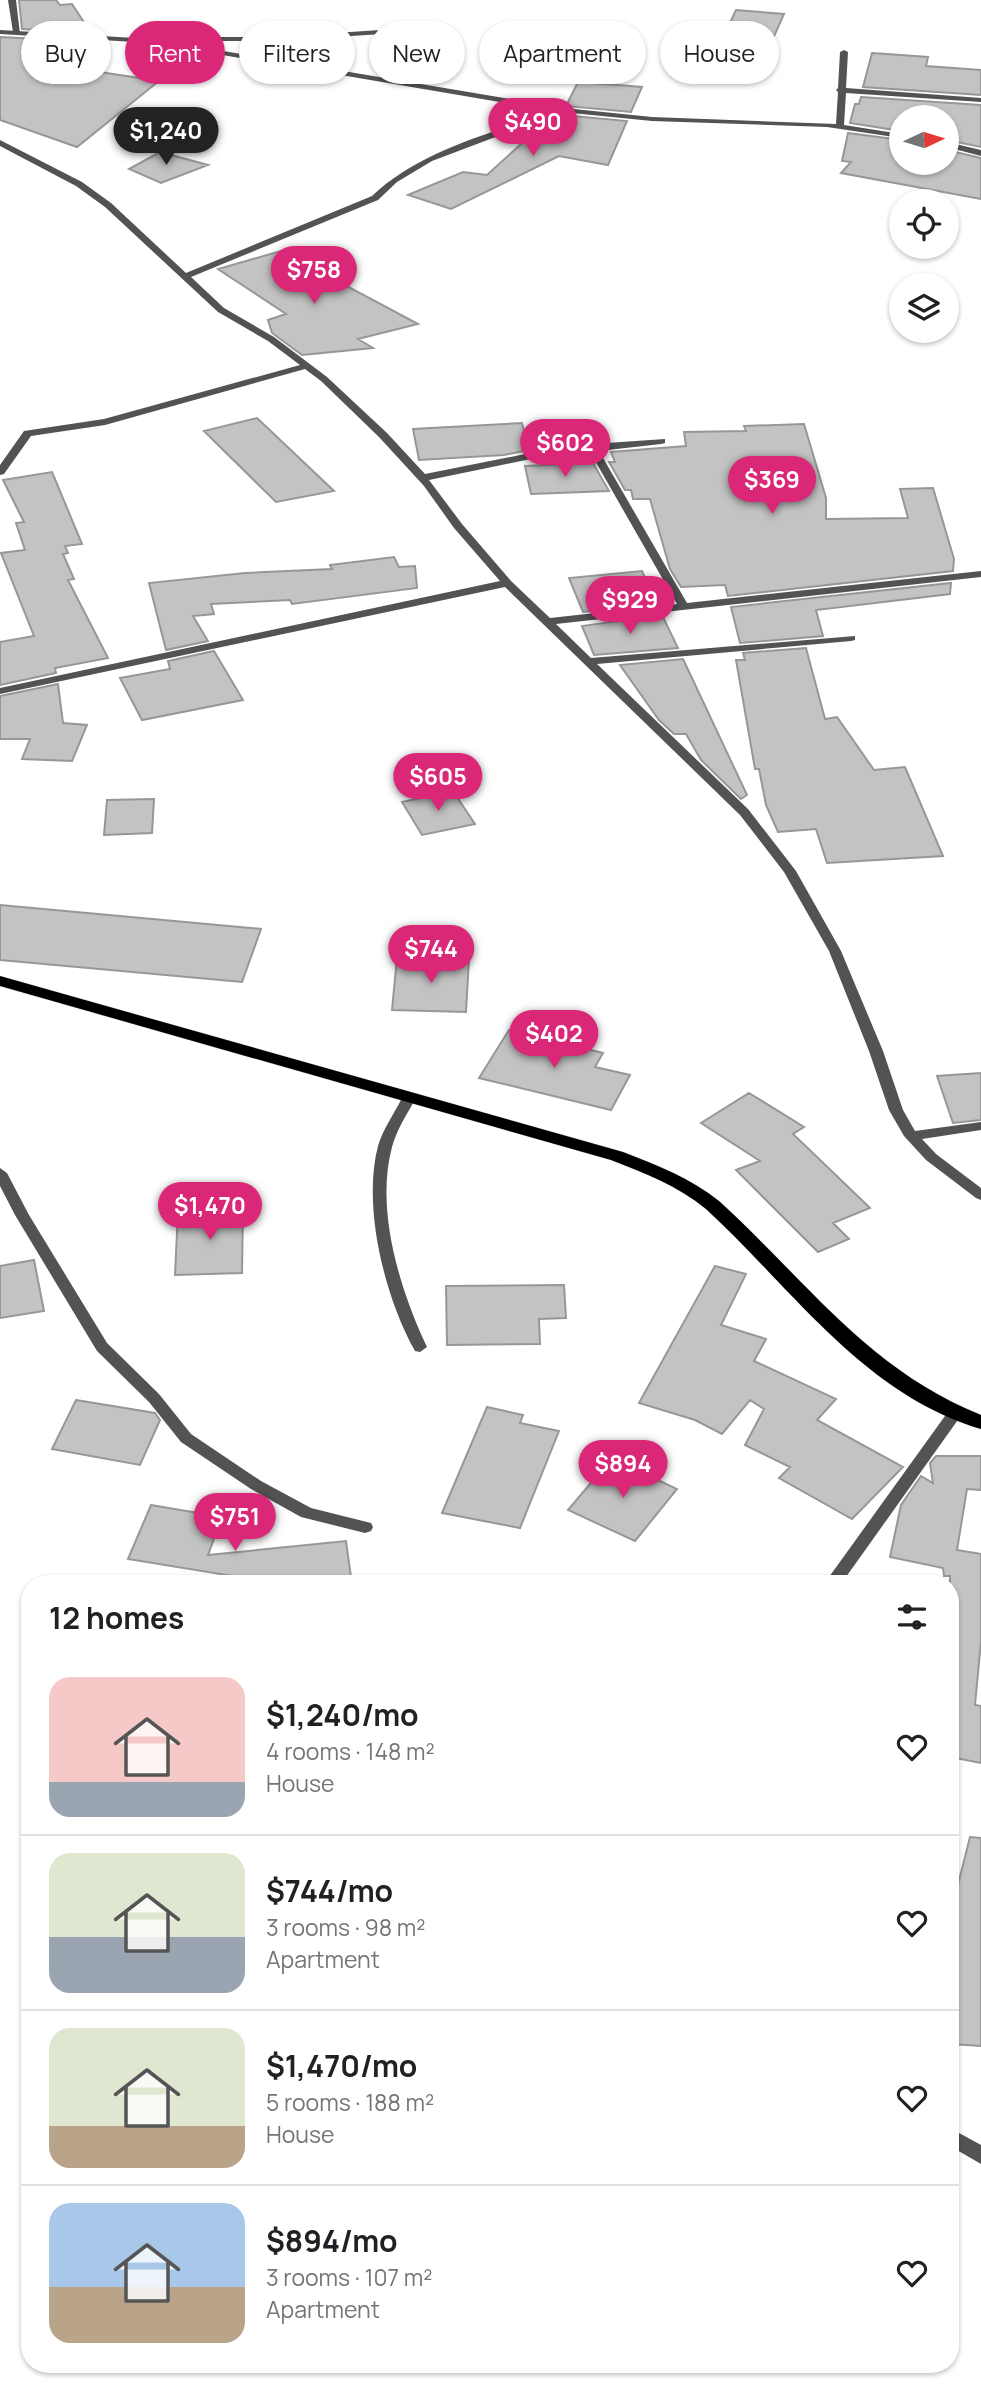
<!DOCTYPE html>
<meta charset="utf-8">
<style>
body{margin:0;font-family:Manrope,sans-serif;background:#f6f6f6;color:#202124;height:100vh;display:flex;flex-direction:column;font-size:26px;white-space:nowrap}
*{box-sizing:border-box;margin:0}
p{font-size:23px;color:#757577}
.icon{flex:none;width:38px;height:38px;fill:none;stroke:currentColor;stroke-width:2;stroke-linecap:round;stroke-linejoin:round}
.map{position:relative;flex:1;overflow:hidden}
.sheet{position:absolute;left:21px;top:1575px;width:938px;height:798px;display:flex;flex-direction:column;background:#fff;border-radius:28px;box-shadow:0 2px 5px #0004}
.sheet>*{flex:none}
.hud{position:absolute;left:21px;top:21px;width:940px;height:63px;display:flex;gap:14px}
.needle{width:46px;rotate:86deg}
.tools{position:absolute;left:889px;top:105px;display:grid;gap:14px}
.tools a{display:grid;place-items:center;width:70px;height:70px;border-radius:50%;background:#fff;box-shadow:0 2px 5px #0004;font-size:35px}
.price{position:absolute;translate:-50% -60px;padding:0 16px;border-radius:24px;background:#db2777;color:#fff;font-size:23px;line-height:46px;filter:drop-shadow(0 2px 4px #0008)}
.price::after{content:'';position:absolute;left:50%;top:42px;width:21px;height:16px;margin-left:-10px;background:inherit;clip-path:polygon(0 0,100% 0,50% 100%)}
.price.active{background:#222;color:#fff}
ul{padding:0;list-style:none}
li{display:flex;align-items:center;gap:21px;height:175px;padding:0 28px}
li+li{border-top:2px solid #e0e0e0}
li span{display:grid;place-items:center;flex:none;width:196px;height:140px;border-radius:21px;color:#555}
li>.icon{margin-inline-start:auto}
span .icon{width:84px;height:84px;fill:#fffc;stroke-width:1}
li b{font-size:30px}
h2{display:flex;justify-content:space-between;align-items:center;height:84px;padding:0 28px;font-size:30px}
.chip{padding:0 24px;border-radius:32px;background:#fff;box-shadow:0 2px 5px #0004;font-size:24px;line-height:63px}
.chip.active{background:#db2777;color:#fff}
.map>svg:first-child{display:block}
.building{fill:#c3c3c3;stroke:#979797;stroke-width:2}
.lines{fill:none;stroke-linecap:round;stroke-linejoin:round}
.primary-casing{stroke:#dbdbdb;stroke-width:1}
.lane{fill:#535353;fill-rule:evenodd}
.street{fill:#535353;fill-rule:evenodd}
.primary{fill:#000;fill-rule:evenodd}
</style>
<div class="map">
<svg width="981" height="2395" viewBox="0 0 981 2395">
<rect width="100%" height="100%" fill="#fff"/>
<path class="building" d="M19,0H56L60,5L72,4L91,33L22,29Z
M736,10L784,14L768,50L719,46Z
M0,37L98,42L101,47L80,69L159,81L77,147L0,120Z
M872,53L928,57L926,66L981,70V95L863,87Z
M578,82L642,87L631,112L566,106Z
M861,97L981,105V147L947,140V117H901V131L850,123L855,104H859Z
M562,115L627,121L608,165L559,156L451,209L408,195L463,172L487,175L533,133L551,136Z
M848,133L901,140V163H947V150L981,158V199L841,173L851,162L842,161Z
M160,152L208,165L161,183L129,169Z
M281,251L418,324L358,339L373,348L302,355L272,333L268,320L286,314L218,269Z
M257,418L334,491L276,502L204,431Z
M522,423L529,450L504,455L419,460L413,429Z
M804,424L826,498V519L908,518L900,489L933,488L954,559L953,571L728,596L725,585L681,587L670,569L650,499H633L631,490H625L609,462H615L611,452L686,446L684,432L746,431L744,426Z
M593,463L609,491L531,494L525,466Z
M52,472L82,544L65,546L68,553L63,554L74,579L68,580L108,658L55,668L56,673L0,685V642L34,636L1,553L25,550L16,523L24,522L3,480Z
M394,557L399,567L415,566L417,588L292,604L290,600L211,604L214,614L193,616L208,641L166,650L149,583L245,573L332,569L330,565Z
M642,571L657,604L583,612L569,578Z
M951,583L950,594L816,610L823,636L740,643L731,607Z
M662,615L678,648L594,655L582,626Z
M806,648L825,719L837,717L874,770L905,767L943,856L827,863L816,829L778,832L766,805L759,769H755L736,660H745L743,653Z
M214,651L243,700L142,720L120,678L170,669L168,661Z
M683,659L747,795L741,799L701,760L686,734H674L659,720L620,665Z
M58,684L63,723L87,725L72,761L22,759L30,739H0V696Z
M453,791L475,824L422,835L402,802Z
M154,799L152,833L104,835L107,800Z
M0,905L261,929L242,982L0,960Z
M397,958L469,959L466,1012L392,1010Z
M509,1030L603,1053L595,1067L630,1075L611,1110L479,1078Z
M981,1073V1120L953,1123L937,1076Z
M749,1093L804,1127L793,1134L870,1208L833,1223L849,1239L818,1252L736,1170L760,1161L701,1123Z
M243,1209L242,1273L175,1275L178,1211Z
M34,1260L44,1311L0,1318V1266Z
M715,1266L746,1274L721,1325L766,1339L754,1361L836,1399L817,1420L903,1467L852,1519L779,1478L790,1467L745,1445L764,1409L750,1400L722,1434L695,1420L639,1403Z
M564,1285L566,1318L539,1319L540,1344L447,1345L446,1286Z
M76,1400L155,1413L160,1420L140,1465L52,1449Z
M487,1407L523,1415L520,1423L559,1431L520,1528L442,1513Z
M936,1456H981V1490L967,1489L957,1550L981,1554V1641L975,1705L981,1706V1763L950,1757V1576H944L943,1568L890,1557L901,1505L921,1476L933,1483L930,1463Z
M612,1458L677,1489L635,1541L568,1510Z
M151,1505L222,1517L208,1555L346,1541L352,1584H240L239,1577L128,1559Z
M970,1837L981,1838V2046L950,2044V1916Z"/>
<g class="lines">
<g class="primary-casing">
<path id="primary" d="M0,976L623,1152C657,1165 690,1178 719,1201C806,1280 867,1369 981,1415V1429C863,1394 792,1288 706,1209C678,1186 645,1173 611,1160L0,986Z"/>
</g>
<path class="lane" d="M8,0H16L20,34L13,32Z
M425,27L429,29L428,31L275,41H201L179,45L202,60L203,76L199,78L195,76L194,61L168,44L201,37H275Z"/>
<path class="street" d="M0,30L152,39L564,108L652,117L836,124L838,92L836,90L838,88L840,52L844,50L848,52L846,88L981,98V102L846,93L844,125L901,134V138L827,127L652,121L562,112L432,161L397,182L378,200L191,277L224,308L274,337L327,377L387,433L425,474L540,451L592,444L665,439V443L661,444L599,451L687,603L981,571V577L556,624L591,658L855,636V640L851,641L597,664L748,809L796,871L841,951L883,1051L903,1110L915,1131L981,1122V1130L922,1139L936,1154L981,1188V1200L976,1198L926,1160L904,1136L889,1110L869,1051L829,951L784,872L740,815L505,587L0,694V688L500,581L454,528L424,486L379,437L321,381L305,369L105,425L31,436L4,474L0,475V465L24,431L104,419L300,365L268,341L218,312L105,207L76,186L0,146V140L82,182L111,203L186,273L372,196C421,150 490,134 553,111L152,43L0,34ZM590,452L677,604L550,618L511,581L462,524L429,480L540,457Z
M947,142L981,150V156L947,147Z
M409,1094L416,1098C407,1114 397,1129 392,1147C375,1210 400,1290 427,1347L420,1352L415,1351C385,1298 362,1207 378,1146C383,1129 394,1114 402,1098Z
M0,1168L7,1173L29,1215L107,1343L159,1394L191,1434L261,1481L311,1508L371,1523L373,1527L371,1531L365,1533L301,1517L251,1489L181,1442L149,1402L97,1351L15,1215L0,1186Z
M955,1408L960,1409L963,1413L960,1417L841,1584H824L950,1409Z
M950,2128L981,2145V2164L950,2146Z"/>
<use href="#primary" class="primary"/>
</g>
</svg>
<div class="tools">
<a><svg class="needle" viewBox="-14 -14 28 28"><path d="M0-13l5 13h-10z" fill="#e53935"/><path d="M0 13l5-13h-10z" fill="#757577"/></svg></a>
<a><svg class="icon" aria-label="locate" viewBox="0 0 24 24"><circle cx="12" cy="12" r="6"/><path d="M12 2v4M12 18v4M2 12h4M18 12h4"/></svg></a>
<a><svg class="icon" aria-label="layers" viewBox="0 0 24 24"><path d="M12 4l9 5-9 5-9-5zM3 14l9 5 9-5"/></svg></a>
</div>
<b class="price" style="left:533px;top:158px">$490</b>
<b class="price active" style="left:166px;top:167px">$1,240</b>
<b class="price" style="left:314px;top:306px">$758</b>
<b class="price" style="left:565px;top:479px">$602</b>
<b class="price" style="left:772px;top:516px">$369</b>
<b class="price" style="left:630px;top:636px">$929</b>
<b class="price" style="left:438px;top:813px">$605</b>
<b class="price" style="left:431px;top:985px">$744</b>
<b class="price" style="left:554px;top:1070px">$402</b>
<b class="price" style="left:210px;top:1242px">$1,470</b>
<b class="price" style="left:623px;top:1500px">$894</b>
<b class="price" style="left:235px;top:1553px">$751</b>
<div class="hud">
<a class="chip">Buy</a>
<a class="chip active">Rent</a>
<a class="chip">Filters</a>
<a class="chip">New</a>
<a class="chip">Apartment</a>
<a class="chip">House</a>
</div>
<section class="sheet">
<h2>12 homes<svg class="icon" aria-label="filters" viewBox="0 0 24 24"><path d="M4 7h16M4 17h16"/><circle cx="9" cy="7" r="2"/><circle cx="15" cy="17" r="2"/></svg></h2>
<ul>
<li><span style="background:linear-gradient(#f6c9c9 75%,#9aa5b1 0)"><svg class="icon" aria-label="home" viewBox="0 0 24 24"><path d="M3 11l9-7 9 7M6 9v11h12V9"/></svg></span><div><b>$1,240/mo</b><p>4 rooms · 148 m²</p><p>House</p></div><svg class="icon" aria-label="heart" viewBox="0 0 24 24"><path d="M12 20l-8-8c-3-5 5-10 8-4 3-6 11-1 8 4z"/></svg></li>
<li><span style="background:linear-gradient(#dfe7d0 60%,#9aa5b1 0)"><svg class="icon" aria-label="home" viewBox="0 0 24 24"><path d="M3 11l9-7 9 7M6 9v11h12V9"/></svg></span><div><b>$744/mo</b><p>3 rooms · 98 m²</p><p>Apartment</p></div><svg class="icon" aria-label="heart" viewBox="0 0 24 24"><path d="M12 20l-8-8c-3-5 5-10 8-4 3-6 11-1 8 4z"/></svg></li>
<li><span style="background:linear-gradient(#dfe7d0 70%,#b9a48a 0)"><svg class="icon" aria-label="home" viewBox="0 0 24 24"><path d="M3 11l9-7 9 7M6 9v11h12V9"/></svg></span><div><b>$1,470/mo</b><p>5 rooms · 188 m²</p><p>House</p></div><svg class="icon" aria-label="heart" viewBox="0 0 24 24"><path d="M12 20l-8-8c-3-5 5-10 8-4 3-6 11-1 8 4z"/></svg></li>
<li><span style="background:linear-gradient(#a9c7e8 60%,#b9a48a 0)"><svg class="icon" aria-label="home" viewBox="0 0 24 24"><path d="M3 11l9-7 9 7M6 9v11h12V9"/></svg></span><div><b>$894/mo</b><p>3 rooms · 107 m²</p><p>Apartment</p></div><svg class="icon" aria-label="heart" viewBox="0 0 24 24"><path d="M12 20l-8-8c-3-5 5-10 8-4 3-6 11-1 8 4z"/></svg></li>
</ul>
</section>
</div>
